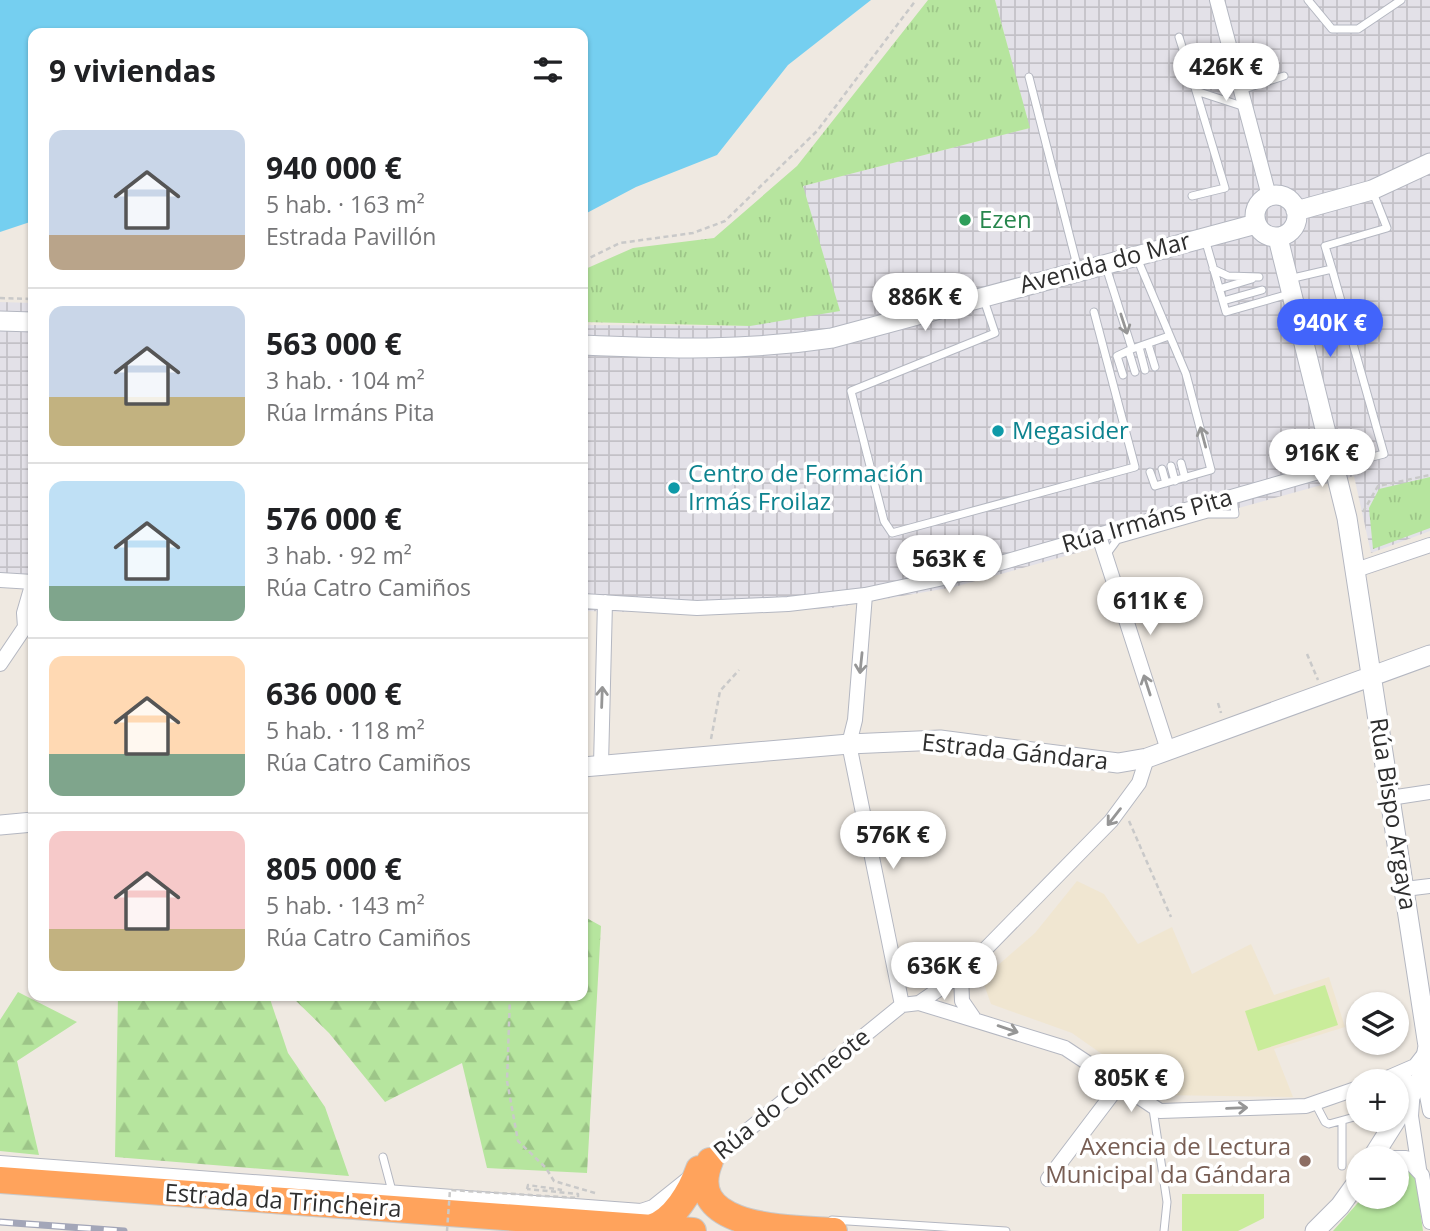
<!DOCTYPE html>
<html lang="es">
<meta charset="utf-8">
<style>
body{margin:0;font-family:"Open Sans",sans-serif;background:#f2f2f2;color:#202124;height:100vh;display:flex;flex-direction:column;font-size:26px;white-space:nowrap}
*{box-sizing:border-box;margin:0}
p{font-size:23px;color:#757577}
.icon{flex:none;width:38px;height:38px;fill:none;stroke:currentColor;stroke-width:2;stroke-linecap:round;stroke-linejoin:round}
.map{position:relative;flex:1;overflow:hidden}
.details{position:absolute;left:28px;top:28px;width:560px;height:973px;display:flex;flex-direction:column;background:#fff;border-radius:14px;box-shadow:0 2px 5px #0004}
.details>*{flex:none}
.buttons{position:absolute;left:1346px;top:992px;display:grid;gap:14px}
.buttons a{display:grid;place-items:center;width:63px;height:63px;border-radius:50%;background:#fff;box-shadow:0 2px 5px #0004;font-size:35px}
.price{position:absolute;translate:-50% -60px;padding:0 16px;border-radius:24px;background:#fff;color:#222;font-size:23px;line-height:46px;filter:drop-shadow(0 2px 4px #0008)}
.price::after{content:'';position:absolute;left:50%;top:42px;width:21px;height:16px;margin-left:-10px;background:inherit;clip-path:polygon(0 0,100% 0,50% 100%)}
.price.selected{background:#4264fb;color:#fff}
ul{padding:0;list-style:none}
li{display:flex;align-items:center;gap:21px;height:175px;padding:0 21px}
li+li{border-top:2px solid #e0e0e0}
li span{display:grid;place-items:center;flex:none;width:196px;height:140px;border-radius:14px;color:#555}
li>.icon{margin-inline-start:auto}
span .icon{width:84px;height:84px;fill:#fffc;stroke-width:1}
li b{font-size:30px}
h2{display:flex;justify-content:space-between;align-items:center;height:84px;padding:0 21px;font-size:30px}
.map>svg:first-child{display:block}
.industrial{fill:url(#industrial-grid)}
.education{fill:#f0e6d1}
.grass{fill:#b6e59e}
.forest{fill:url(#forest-firs)}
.park{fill:url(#park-tufts)}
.pitch{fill:#c9ec9a}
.water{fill:#75cff0}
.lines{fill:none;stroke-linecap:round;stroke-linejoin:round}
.lane-casing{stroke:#b4b7c1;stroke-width:9}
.street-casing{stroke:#b4b7c1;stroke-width:16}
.secondary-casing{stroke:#b4b7c1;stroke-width:21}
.highway-casing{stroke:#c9c9c9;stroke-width:28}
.path{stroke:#c9c9c9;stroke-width:2.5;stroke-dasharray:5 3.5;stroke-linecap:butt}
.lane{stroke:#fff;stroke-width:7}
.street{stroke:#fff;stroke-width:14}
.secondary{stroke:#fff;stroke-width:19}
.highway{stroke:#ffa35c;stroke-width:26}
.rail-casing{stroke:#a3a6b8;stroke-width:7}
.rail{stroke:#fff;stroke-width:4.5;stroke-dasharray:13;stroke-linecap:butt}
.path-bridge{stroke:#c9c9c9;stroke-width:2.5;stroke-dasharray:5 3.5;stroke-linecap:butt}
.oneway{stroke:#969696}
.leisure-dot{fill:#2e9e5b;stroke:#fff;stroke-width:2.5}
.culture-dot{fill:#0f9aa8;stroke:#fff;stroke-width:2.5}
.education-dot{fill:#8d6e63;stroke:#fff;stroke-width:2.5}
.labels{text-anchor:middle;stroke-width:7;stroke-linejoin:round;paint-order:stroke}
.leisure-label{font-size:24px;fill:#27864d;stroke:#fff;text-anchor:start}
.street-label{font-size:24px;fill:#2e2e2e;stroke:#fff}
.culture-label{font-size:24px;fill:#0d838f;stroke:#fff;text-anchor:start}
.education-label{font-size:24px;fill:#785e54;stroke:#fff;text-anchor:end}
</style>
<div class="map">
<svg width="1430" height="1231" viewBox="0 0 1430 1231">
<defs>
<pattern id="industrial-grid" width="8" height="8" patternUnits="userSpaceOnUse" patternTransform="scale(1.75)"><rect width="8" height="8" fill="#e3e1e8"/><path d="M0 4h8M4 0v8" fill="none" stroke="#c3c1c7"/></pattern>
<pattern id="forest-firs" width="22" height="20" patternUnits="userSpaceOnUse" patternTransform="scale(1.75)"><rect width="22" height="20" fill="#b6e59e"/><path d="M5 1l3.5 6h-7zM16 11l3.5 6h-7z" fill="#9dc588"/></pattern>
<pattern id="park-tufts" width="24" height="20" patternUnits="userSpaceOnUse" patternTransform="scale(1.75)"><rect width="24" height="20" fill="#b6e59e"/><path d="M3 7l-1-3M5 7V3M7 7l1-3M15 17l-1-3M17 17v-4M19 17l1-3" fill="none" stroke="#9dc588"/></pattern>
</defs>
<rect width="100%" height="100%" fill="#efe9e1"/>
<path class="industrial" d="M995,0H1430V531L1371,553L1354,476L954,587L832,608L689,613L583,611V325L750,326L803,186L1029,128Z
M0,302L33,303V586H0Z"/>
<path class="education" d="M1077,881L1104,894L1138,944L1172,927L1192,974L1251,944L1274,995L1329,977L1345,1027L1274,1049L1293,1097L1160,1095L1072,1033L991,1004L982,979L1035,933Z"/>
<path class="grass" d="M1397,1166L1411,1171L1416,1179L1423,1231H1333L1363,1197H1396Z"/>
<path class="forest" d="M583,916L601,926L587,1173L487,1168L462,1063L385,1102L329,1033L291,996H583Z
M18,992L77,1022L17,1061L39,1155L0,1151V1020Z
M118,996H269L288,1053L325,1107L349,1176L115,1157Z"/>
<path class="park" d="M928,0H995L1030,128L803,186L840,311L750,326L583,322V270L633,248L714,238L797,166Z
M1430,477V528L1373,549L1369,508L1379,489Z"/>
<path class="pitch" d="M1325,985L1338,1025L1258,1051L1245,1011Z
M1182,1194H1264V1218L1238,1231H1182Z"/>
<path class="water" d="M0,0H871L788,65L717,155L636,187L583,215V33H33V221L0,232Z"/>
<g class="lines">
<g class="lane-casing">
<path id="lane" d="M1308,0L1332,29H1358L1401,0
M1179,37L1196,91L1245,107
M1029,77L1078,269
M1241,90L1284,76
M1192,196L1225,188L1196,91
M1205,239L1226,312L1289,294
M1137,258L1186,374L1211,470L1155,486L1150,472
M1106,267L1132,349L1169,336
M1213,269L1228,276L1259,277
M1332,269L1325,246L1387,228L1372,190
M1289,279L1332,269L1384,454L1337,466
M1219,289L1252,279
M984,300L995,333L851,391L884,521L892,533L1135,467L1094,312
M1223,301L1262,290
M1148,344L1155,367
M1139,347L1145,370
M1129,352L1135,372
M1123,375L1117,356L1132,349
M1181,463L1185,478
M1171,466L1175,481
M1162,469L1166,483
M1106,555L1117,540L1208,514H1235L1233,497
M1315,1103L1325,1122L1329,1124L1358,1116
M1153,1109L1167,1202L1164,1231
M1342,1123V1166
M383,1157L392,1191
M832,1220L1006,1231"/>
</g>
<g class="street-casing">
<path id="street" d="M1217,0L1269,196
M1099,536L1168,750
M1356,570L1430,545
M0,580L33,582
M865,595L855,720L849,744L902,1005
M583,601L697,608L788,604L865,595L962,574L1336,467
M0,664L25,627L24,613L33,582
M601,765L605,602
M1390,798L1430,792
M1405,889L1430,886
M961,974L962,1001L973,1017
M919,1003L1065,1048L1160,1111L1306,1106L1358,1088
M1423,1075L1430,1111
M1390,1077L1407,1081L1413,1088L1411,1116L1419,1169
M1378,1082L1415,1066L1426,1052
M1389,1158H1406L1422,1175L1430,1222
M0,1163L641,1211L653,1207L688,1179
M706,1164L902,1005L919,1003L961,974L1111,821L1139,783L1147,758
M1048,1179L1120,1084"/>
</g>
<g class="secondary-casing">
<path id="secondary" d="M1255 216a21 21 0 1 1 42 0a21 21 0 1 1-42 0Z
M1296,211L1372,190L1430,163
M1278,238L1347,518L1428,1046L1423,1075L1396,1119
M0,321L33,322
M583,345C670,349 745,351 832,338L1256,224
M583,767L849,744L940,740L1118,763L1147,758L1430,655
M0,825L33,822
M1372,1158L1396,1120
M1315,1231L1340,1206L1358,1181"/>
</g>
<g class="highway-casing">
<path id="highway" d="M710,1161C681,1231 795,1228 834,1231
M0,1180L693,1231
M650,1228C674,1221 691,1191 699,1169"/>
</g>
<path class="path" d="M583,261L620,243L693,233L725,221L817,131L916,0
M0,298L33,299
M1363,512L1378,486L1430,475
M1307,654L1318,680
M1218,703L1221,713
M711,739L720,691L739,670
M1129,821L1171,917
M510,996L507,1081L518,1141L546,1168L554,1181L595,1193
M527,1189L528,1185L562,1190"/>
<use href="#lane" class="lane"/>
<use href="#street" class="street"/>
<use href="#secondary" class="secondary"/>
<use href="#highway" class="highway"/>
<g class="rail-casing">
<path id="rail" d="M0,1222L124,1231"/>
</g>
<use href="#rail" class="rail"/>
<path class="path-bridge" d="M447,1231L450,1190L578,1198V1194L527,1189"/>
</g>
<defs><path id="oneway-shaft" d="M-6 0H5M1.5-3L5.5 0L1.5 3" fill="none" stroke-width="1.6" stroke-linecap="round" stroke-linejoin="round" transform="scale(1.75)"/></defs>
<g class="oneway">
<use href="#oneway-shaft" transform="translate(1124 324) rotate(72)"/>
<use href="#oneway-shaft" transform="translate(1203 437) rotate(-105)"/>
<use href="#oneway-shaft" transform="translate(861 663) rotate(96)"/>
<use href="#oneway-shaft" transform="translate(1147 685) rotate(-108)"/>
<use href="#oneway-shaft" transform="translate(602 697) rotate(-88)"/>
<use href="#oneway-shaft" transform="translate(1114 817) rotate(128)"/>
<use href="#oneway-shaft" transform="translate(1008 1029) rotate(19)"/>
<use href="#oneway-shaft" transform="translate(1237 1108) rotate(-2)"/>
</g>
<circle class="leisure-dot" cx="965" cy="220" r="7"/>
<g class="culture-dot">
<circle cx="998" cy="431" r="7"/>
<circle cx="674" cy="488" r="7"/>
</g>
<circle class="education-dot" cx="1305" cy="1161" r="7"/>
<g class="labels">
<g class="leisure-label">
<text x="979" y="228">Ezen</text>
</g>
<g class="street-label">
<text transform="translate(1105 263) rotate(-15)" y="8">Avenida do Mar</text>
<text transform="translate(1147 521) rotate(-16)" y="8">Rúa Irmáns Pita</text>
<text transform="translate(1015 752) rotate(6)" y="8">Estrada Gándara</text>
<text transform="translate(1393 814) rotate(81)" y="8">Rúa Bispo Argaya</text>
<text transform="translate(792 1094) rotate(-39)" y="8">Rúa do Colmeote</text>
<text transform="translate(283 1201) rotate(4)" y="8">Estrada da Trincheira</text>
</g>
<g class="culture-label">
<text x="1012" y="439">Megasider</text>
<text x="688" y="482">Centro de Formación<tspan x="688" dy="28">Irmás Froilaz</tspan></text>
</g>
<g class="education-label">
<text x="1291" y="1155">Axencia de Lectura<tspan x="1291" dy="28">Municipal da Gándara</tspan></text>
</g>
</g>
</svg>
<div class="buttons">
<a><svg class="icon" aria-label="layers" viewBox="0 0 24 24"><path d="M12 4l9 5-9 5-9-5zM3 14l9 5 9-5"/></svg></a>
<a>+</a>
<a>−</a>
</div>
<b class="price" style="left:1226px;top:103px">426K €</b>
<b class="price" style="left:925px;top:333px">886K €</b>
<b class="price selected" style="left:1330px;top:359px">940K €</b>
<b class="price" style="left:1322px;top:489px">916K €</b>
<b class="price" style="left:949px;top:595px">563K €</b>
<b class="price" style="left:1150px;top:637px">611K €</b>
<b class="price" style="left:893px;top:871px">576K €</b>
<b class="price" style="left:944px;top:1002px">636K €</b>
<b class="price" style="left:1131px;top:1114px">805K €</b>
<section class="details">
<h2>9 viviendas<svg class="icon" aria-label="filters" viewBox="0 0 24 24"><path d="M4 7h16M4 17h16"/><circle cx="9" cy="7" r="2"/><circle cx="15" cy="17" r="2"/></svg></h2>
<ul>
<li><span style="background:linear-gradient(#c9d6e8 75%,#b9a48a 0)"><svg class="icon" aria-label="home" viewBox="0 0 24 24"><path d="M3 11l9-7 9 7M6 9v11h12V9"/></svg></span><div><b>940 000 €</b><p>5 hab. · 163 m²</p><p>Estrada Pavillón</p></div></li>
<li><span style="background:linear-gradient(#c9d6e8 65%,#c2b280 0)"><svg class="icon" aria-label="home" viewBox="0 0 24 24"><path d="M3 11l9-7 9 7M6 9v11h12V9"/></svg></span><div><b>563 000 €</b><p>3 hab. · 104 m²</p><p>Rúa Irmáns Pita</p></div></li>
<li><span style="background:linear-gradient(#bfe0f5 75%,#7fa58c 0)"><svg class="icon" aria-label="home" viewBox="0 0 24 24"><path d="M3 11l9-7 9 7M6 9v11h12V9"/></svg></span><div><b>576 000 €</b><p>3 hab. · 92 m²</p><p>Rúa Catro Camiños</p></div></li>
<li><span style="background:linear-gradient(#ffd9b3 70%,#7fa58c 0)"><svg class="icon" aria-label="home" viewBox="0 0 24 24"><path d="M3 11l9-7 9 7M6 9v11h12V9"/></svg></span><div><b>636 000 €</b><p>5 hab. · 118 m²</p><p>Rúa Catro Camiños</p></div></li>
<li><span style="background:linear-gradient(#f6c9c9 70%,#c2b280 0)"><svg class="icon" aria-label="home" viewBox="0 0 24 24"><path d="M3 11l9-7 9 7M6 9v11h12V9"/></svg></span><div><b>805 000 €</b><p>5 hab. · 143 m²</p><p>Rúa Catro Camiños</p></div></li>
</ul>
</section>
</div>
